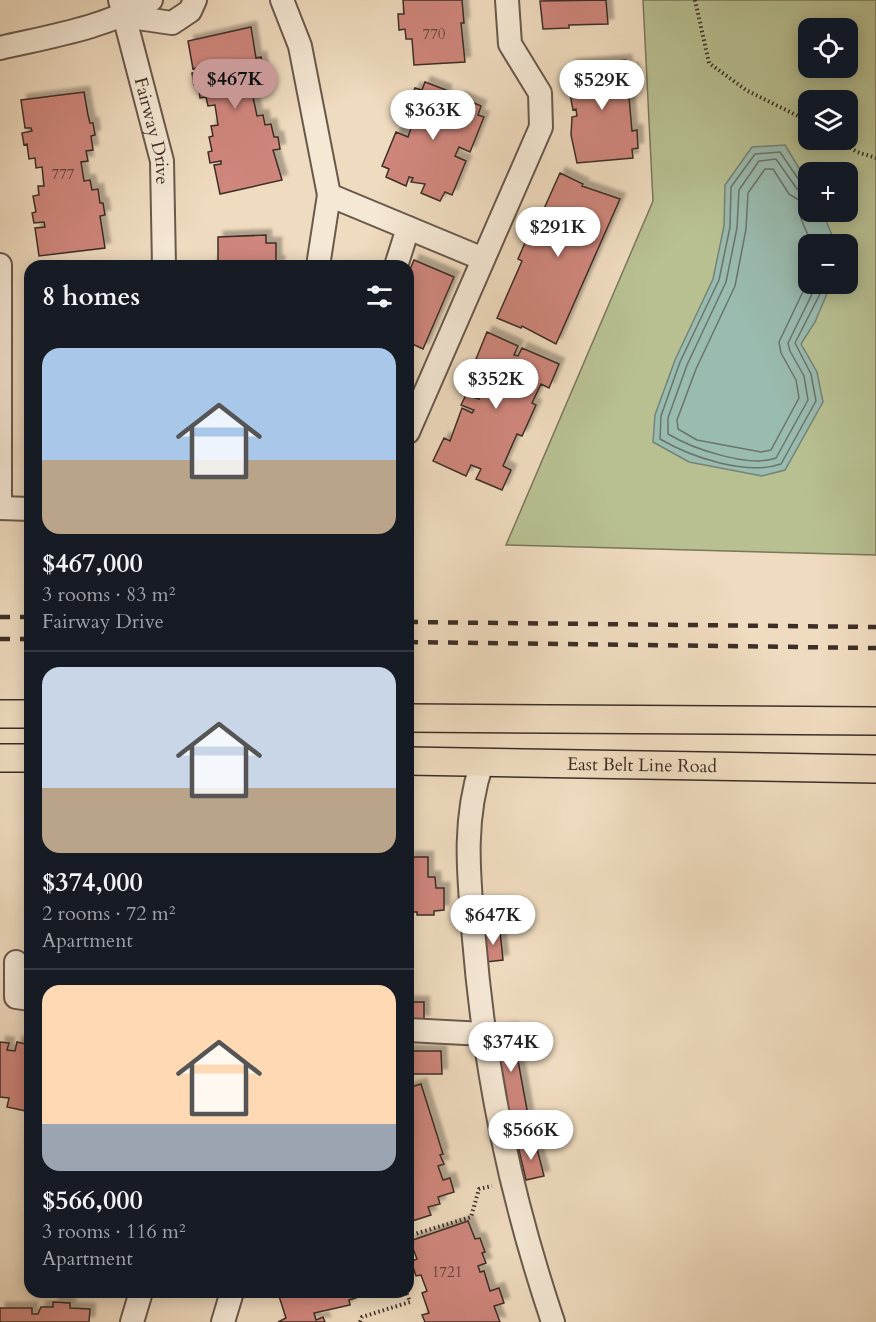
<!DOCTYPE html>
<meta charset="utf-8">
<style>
body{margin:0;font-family:Cardo,serif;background:#242831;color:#f1f3f6;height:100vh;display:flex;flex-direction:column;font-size:22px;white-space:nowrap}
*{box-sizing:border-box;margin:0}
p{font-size:20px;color:#9ea1a6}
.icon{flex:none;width:33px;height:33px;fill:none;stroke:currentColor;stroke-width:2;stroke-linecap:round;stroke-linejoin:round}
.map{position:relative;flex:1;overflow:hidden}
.details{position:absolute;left:24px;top:260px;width:390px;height:1038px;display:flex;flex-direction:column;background:#171b24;border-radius:18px;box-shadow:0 3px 15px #0003}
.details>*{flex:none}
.controls{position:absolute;left:798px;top:18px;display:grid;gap:12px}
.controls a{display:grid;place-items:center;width:60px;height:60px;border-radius:12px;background:#171b24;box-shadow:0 3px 15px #0003;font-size:30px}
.price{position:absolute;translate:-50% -51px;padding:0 14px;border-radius:21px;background:#fff;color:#222;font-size:20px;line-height:39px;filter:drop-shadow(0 2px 3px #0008)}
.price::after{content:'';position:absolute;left:50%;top:36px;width:18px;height:14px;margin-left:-9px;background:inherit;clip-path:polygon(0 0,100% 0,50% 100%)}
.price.on{background:#c59692;color:#111}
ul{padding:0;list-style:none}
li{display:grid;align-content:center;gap:12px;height:318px;padding:0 18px}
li+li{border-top:2px solid #363941}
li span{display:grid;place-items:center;height:186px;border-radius:18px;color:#555}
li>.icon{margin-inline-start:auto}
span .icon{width:108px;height:108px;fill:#fffc;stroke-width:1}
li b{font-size:26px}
h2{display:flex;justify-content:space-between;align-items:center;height:72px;padding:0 18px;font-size:26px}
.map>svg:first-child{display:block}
.green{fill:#b8c092;stroke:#7a775c;stroke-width:1.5;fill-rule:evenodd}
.water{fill:#9abbaf;stroke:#748379;stroke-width:1.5}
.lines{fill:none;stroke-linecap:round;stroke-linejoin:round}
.shore{stroke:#6b746b;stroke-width:1.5}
.building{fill:#cf867b;stroke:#3c2e27;stroke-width:1.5;filter:url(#shadow)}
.minor-casing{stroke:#69594d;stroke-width:26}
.major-casing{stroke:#3c2e27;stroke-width:30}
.path{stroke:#3c2e27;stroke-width:4;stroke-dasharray:1.5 3;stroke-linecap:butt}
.minor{stroke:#f5e8d5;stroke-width:22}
.major{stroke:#efdbbf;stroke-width:27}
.rail{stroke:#3c2e27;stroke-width:4.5;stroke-dasharray:10 10;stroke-linecap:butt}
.labels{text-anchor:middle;stroke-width:4.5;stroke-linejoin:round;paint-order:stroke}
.number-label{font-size:15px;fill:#61443c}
.street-label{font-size:18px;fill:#3c2e27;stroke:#f5e8d5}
</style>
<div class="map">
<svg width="876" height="1322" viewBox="0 0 876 1322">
<defs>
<filter id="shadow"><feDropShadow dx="5.5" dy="-5.5" stdDeviation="1.5" flood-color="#0004"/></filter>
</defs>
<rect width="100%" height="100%" fill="#efdbbf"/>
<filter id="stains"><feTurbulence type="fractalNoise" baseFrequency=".00333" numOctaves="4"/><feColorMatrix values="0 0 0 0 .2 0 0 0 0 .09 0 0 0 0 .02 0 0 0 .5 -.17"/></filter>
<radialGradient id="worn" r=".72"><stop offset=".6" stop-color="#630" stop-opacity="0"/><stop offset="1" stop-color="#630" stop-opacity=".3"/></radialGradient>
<path class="green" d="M643,0H876V555L506,545L653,201ZM808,28H848V68H808ZM808,100H848V140H808ZM808,172H848V212H808ZM808,244H848V284H808Z"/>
<path class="water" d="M785,145L808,183V212H822L836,244H808V284H831L815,322L801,344L817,372L823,402L785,470L762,476L689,462L653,442L655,415L675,360L713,279L724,226L725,185L752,147Z"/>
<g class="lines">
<path class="shore" d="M808,185L801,183L780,152L755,154L731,187L730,227L719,280L680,362L661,416L660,439C691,457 746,476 781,464L816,401L811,374L795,343L825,284
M808,193L797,189L776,159L759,161L739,190L737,228L726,282L687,365L668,418V434C693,449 749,468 776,458L808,400L804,376L790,351L788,343L817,284
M808,281L779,342L781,353L796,380L799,398L771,450L761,452L697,440L678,429L677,420L696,369L735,286L746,229L748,193L765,169H773L789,194L802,202L801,219L812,244"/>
</g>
<path class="building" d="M403,0H462L464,23H461L465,62L414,65L412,39H406L405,29L399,30L398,14H404Z
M606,0L608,24L569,25V28L543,29L540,1Z
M251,27L256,58L261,57L263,70L259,71L262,84L257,85L258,96L253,97L257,116L263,115L265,125L271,124L274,137H278L280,149L273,150L282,180L220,194L214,165L221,164V161L210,163L208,152L212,151L209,137L213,136L211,126L218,125L215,105L208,106L206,97L200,98L198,84L194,85L192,73L197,72L196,68L193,69L188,41Z
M626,60L627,69L633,68L635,85L628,86L632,131L637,130L638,148L632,149L633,158L577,163L571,135L572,117L577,116L576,109L573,110L567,78L571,77L570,65Z
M425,82L446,90L444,100L445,97L456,102L457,106L460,97L481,106L478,115L484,117L470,152L459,147L455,156L466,161L452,195L445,192L440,201L421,193L425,184L411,182L413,178L409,177L406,186L386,177L389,169L382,166L396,132L408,137L411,128L400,123L415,88L422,90Z
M84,92L88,115L90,123H93L95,135L91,136L93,150L86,151L88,161L81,162L84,181L90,180L92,190L98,189L100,203H103L105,215L100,216L105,248L39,256L35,228L45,227L44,222L34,223L32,213L36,212L33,196L39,195L38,186H44L42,167L36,168L35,158L29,159L27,144L24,145L22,133L32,131L31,128H25L21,100Z
M560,173L583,184L582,186L620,199L556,344L522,326L521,328L497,318L522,261L518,259L531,229L534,231Z
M266,235V243H276V261H279V266H212V263H218V237Z
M414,260L454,277L423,349L408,342V274Z
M487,332L518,346L514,355L518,356L522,348L559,364L549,388L541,384L532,403L536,405L522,436L517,434L503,466L511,470L502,490L476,479L481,469L471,465L466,476L433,461L444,438L450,441L462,408L472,413L474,410L461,405L466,395L479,399L481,396L470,390L483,361L476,359Z
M409,857H428V877H435L436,888H444V910L434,911V915H417V912H408Z
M500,931L503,960L486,962L483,933Z
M408,1002H424V1021L408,1020Z
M512,1028L528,1115L510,1118L494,1031Z
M0,1042L9,1043L7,1050L15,1051L17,1042L30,1045V1102H28L26,1111L7,1107L9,1098L0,1097Z
M408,1051H441L442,1074H408Z
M421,1084L443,1154L440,1155L444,1164L438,1166L443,1180L450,1178L454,1192L438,1197L440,1204L428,1207L431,1215L412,1221L408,1213V1088Z
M535,1141L544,1176L526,1180L518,1146Z
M468,1221L475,1239L480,1238L485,1252L482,1253L486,1263L478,1266L480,1272L484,1271L490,1291L499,1288L504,1303L494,1306L500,1322H425L422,1315L429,1313L422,1293L427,1291L421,1275L416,1276L411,1261L417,1259L410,1241Z
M275,1292H367L368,1294L349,1300L350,1305L314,1313L316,1320L323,1317L325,1322H278L286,1318L278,1293Z
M53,1302L70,1303V1308L90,1309L89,1322H0V1308H32V1314H38L41,1307H53Z"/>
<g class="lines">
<g class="minor-casing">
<g id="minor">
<path id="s1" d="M120,0L162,161L164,266"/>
<path d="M282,0L300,46L329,195"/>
<path d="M124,16L172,23L190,11L195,0"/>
<path d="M0,48C52,36 105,28 151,0"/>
<path d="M0,265V508"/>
<path d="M318,266L329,195L483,259"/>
<path d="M396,266L408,228"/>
<path d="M408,432L541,127L540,93L510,44L507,0"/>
<path d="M0,508L30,509"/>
<path d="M482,763C462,821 469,878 474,939C485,1073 510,1194 553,1322"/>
<path d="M16,962V997L30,999"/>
<path d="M408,1030L484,1034"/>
<path d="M132,1322L141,1292"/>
<path d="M223,1322L232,1292"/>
</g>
</g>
<g class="major-casing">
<g id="major">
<path d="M0,714H30"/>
<path d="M408,718L876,721"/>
<path d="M0,758H30"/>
<path id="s2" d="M408,761L876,769"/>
</g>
</g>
<path class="path" d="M695,0L709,63L746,90L808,121
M839,140L857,152L876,158
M408,1236L471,1217L479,1189L492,1186
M360,1322L362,1317L410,1302L406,1292"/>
<use href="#minor" class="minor"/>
<use href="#major" class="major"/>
<path class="rail" d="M0,617H30
M408,622L876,627
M0,639H30
M408,642L876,648"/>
</g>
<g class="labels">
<g class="number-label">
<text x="434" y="39">770</text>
<text x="63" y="179">777</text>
<text x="447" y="1277">1721</text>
</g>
<g class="street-label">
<text dy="6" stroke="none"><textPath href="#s1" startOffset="135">Fairway Drive</textPath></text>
<text dy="6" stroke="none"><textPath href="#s2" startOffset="234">East Belt Line Road</textPath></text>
</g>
</g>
<rect width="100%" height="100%" filter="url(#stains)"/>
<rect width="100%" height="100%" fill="url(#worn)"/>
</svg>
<div class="controls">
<a><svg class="icon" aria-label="locate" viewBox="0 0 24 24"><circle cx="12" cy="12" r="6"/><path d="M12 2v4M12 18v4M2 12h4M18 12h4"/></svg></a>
<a><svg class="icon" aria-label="layers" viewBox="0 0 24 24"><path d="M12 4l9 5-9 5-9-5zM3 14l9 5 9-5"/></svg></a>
<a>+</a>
<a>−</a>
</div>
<b class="price on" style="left:235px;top:110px">$467K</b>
<b class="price" style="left:602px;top:111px">$529K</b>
<b class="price" style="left:433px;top:141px">$363K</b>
<b class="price" style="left:558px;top:258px">$291K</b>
<b class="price" style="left:496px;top:410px">$352K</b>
<b class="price" style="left:493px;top:946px">$647K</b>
<b class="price" style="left:511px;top:1073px">$374K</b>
<b class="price" style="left:531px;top:1161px">$566K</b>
<section class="details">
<h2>8 homes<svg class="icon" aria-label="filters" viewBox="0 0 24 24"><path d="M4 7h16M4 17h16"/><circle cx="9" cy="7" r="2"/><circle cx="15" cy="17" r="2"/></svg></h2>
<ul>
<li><span style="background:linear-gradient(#a9c7e8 60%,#b9a48a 0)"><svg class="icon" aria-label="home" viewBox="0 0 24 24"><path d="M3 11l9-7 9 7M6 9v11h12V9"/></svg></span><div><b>$467,000</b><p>3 rooms · 83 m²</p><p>Fairway Drive</p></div></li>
<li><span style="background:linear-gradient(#c9d6e8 65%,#b9a48a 0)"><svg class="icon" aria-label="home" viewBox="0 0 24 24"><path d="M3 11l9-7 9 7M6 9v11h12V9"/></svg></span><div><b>$374,000</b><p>2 rooms · 72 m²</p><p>Apartment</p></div></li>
<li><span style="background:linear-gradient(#ffd9b3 75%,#9aa5b1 0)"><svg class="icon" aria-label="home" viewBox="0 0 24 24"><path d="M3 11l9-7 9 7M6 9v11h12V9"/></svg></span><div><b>$566,000</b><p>3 rooms · 116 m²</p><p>Apartment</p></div></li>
</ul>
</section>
</div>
